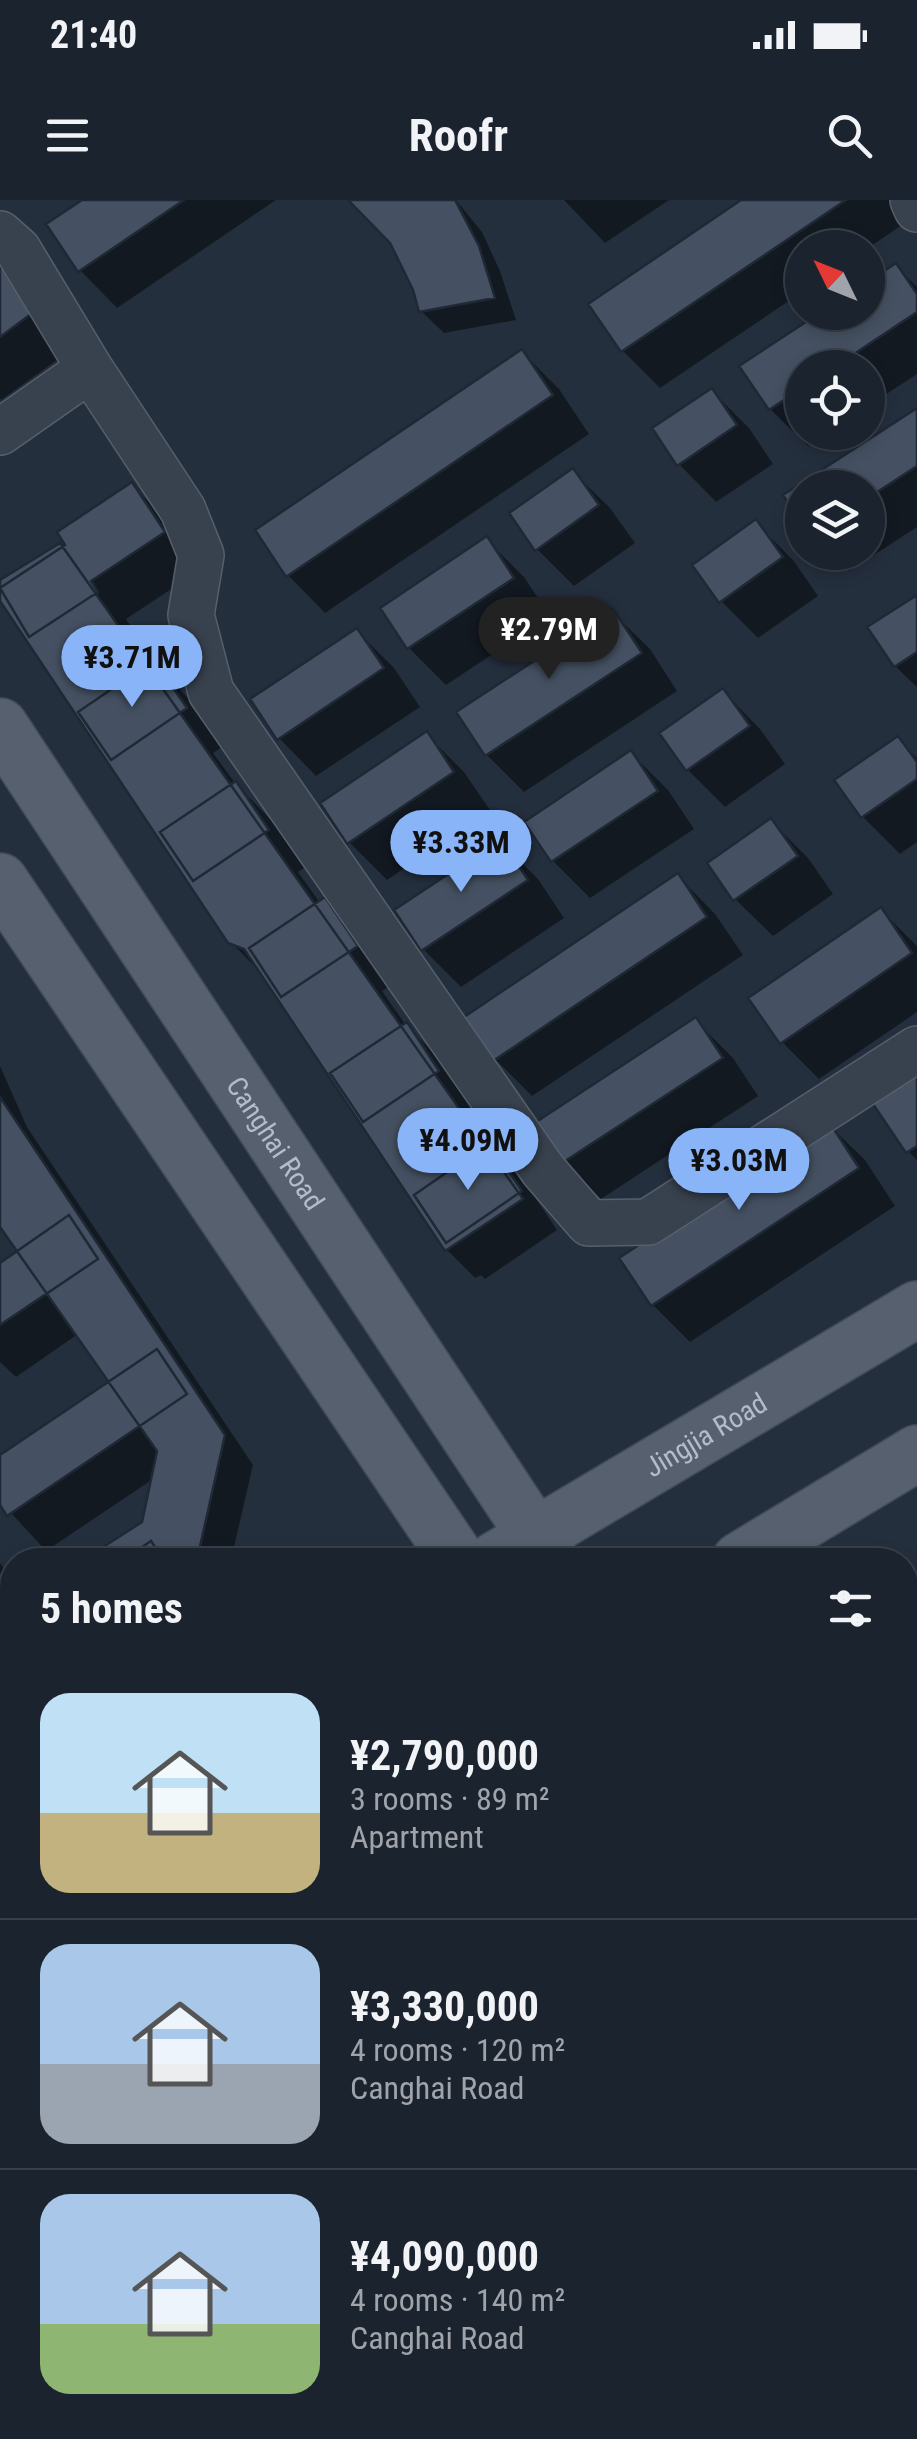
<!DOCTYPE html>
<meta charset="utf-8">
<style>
body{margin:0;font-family:"Roboto Condensed",sans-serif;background:#282f3a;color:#f1f3f6;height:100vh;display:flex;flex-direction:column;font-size:38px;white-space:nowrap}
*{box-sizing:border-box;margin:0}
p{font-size:32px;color:#a0a4aa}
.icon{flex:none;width:55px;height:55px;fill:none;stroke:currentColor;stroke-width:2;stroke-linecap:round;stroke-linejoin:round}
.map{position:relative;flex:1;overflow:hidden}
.sheet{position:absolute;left:0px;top:1348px;width:918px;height:892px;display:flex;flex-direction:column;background:#1b232e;border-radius:40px 40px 0 0;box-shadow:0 5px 15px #0003,0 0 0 2px #39404a}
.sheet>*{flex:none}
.needle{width:65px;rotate:313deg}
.buttons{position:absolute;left:785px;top:30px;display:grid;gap:20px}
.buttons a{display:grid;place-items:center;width:100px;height:100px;border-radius:50%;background:#1b232e;box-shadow:0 5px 15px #0003,0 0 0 2px #39404a;font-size:50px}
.price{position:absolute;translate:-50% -85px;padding:0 22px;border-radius:35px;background:#8ab4f8;color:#111;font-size:32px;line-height:65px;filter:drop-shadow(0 2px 5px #0008)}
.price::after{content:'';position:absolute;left:50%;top:60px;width:30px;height:22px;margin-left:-15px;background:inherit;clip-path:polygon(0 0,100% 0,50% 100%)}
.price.active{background:#222;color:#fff}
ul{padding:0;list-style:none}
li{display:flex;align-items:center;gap:30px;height:250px;padding:0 40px}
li+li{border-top:2px solid #39404a}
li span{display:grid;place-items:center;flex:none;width:280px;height:200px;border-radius:30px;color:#555}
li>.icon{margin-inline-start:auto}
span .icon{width:120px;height:120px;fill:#fffc;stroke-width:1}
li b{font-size:42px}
h2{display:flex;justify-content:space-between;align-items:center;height:120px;padding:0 40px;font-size:42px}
.status{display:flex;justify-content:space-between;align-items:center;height:70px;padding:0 50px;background:#1b232e;direction:ltr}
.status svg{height:28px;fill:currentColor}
header{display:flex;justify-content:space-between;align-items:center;height:130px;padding:0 40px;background:#1b232e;font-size:45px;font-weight:700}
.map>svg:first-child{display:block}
.shadow{fill:#0007}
.building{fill:#455162;stroke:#1f2835;stroke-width:2.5}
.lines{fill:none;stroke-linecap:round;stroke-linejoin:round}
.minor-casing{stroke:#565f6c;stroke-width:48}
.major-casing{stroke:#414a57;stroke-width:58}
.minor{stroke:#38414e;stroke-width:45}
.major{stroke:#56606e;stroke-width:55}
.labels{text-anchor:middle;stroke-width:8;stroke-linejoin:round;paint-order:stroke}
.street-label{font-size:28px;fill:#b4bcc9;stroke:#1d2633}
</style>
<div class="status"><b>21:40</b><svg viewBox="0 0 49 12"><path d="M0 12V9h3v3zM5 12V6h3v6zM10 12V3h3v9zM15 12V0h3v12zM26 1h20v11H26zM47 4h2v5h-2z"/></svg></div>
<header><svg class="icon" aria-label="menu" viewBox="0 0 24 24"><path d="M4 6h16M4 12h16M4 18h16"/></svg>Roofr<svg class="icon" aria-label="search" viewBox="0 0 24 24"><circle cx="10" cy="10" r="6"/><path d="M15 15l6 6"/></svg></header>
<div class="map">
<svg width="917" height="2239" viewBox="0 0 917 2239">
<rect width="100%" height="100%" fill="#242f3e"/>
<path class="shadow" d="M87,0H276L117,108L80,70Z
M349,0H456L482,32L500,71L516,120L444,133L421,111L415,89L392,41Z
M564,0H669L605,43Z
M745,0H889L905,23L868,48H802V92L660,188L623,151L591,104Z
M896,66L917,87V174L868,206V168H802V232H828L808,246L770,209L743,167L868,112V85Z
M0,71L71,150L1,200L0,199Z
M522,152L559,189L589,234L325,413L288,375Z
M712,191L749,228L773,264L716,302L679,264Z
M917,211V327L849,371L830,352H868V288H802V320L787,296Z
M572,271L610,308L635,343L574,386L537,349Z
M132,285L169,322L200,370L126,419L133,430L129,433L152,465L154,463L191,501L222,547L213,553L235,583L273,622L304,668L298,672L320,703L325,700L362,738L393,784L382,791L405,824L444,863L475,909L468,913L499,956L526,984L557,1030L485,1079L481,1075L475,1078L447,1050L259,771L230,741L0,397V383L61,351Z
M756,323L793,360L818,396L758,438L721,401Z
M487,340L524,377L550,416L446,485L409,448L383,409Z
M917,397V487L895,466Z
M612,412L650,449L677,491L524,592L487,555Z
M357,431L394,468L420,507L316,576L279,538Z
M723,491L760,529L785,564L725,607L688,570Z
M427,535L464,572L490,610L387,680L349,642L324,604Z
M898,539L917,558V642L900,654L863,617Z
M631,553L668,590L694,629L590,698L553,661L528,622Z
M771,621L808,658L833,694L773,736L735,699Z
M501,642L538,679L564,718L461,787L423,749L398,711Z
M678,676L715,714L743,755L532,896L495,859Z
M881,710L917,746V812L819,879L782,842Z
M696,821L733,858L758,896L601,999L564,961Z
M0,866L27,927L253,1265L231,1360H88L144,1323L153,1279L46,1351L0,1301V1258L112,1182L78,1134L16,1177L0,1162V1066L20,1052L0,1022Z
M917,877V960L908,951Z
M827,923L865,960L895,1006L690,1142L653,1105Z
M0,1363L9,1376L0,1382Z
M12,1410V1569L0,1577V1418Z"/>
<path class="building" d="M82,0H184L78,72L46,24Z
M348,0H455L479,46L495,98L419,112L413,90L390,43Z
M741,0H846L621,152L588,104Z
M896,63L917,94V112L833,168H802V188L769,210L739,166L821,112H868V82Z
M3,66L35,111L0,137V68Z
M522,149L553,195L286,377L255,330Z
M712,188L737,225L677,266L652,228Z
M917,208V266L868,298V288H802V324L783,295Z
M573,268L599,305L535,351L509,313Z
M132,282L165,332L91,381L98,392L29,437L0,388L65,345L57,332Z
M756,319L783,357L719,403L692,365Z
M487,336L514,378L407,449L380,408Z
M60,343L523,999L445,1051L244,749L228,743L0,401V380Z
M917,395V452L894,467L867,427Z
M613,409L642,453L485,556L456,512Z
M357,428L384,468L277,540L250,499Z
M154,460L187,508L111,560L78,512Z
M723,488L750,526L686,571L659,533Z
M427,531L454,572L347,644L320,603Z
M898,536L917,562V579L861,618L834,580Z
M631,550L658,591L551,662L524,622Z
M236,581L269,630L193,681L160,632Z
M771,618L798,656L733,701L707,663Z
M501,639L528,680L421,751L394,710Z
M678,673L707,717L493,861L464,817Z
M325,697L358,746L281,797L249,748Z
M881,707L912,753L780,844L748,798Z
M696,817L723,858L562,963L536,922Z
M407,822L439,871L363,922L330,873Z
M917,874V946L906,953L873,904Z
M0,897L225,1235L197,1360H83L142,1322L157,1251L0,1027Z
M828,920L859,968L651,1106L619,1058Z
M489,943L522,991L446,1043L414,995Z
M69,1015L98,1059L0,1125V1063Z
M157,1149L187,1194L7,1316L0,1305V1255Z
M151,1341L164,1360H123Z
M12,1407V1513L0,1522V1415Z
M12,1442V1508L0,1516V1450Z"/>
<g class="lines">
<g class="minor-casing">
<path id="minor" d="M913,0L917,9
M0,34L18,50L90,169L183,310L201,355L191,415L211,492L543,970L589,1023L648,1022L917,849
M0,232L90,169
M679,2239L697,2228"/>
</g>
<g class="major-casing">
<g id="major">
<path id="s1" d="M0,526L551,1360"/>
<path d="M0,681L458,1360"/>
<path id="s2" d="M495,1360L917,1109"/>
<path d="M740,1360L917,1253"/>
<path d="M0,1657L12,1650"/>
<path d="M0,1794L12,1787"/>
<path d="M905,1904L917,1923"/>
<path d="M905,2040L917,2058"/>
</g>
</g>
<use href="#minor" class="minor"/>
<use href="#major" class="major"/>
</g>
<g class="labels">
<g class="street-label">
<text dy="10" stroke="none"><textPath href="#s1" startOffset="500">Canghai Road</textPath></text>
<text dy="10" stroke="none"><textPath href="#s2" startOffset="245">Jingjia Road</textPath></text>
</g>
</g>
</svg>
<div class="buttons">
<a><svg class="needle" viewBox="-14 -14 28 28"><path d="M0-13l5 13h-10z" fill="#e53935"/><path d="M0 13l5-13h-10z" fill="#a0a4aa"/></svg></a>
<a><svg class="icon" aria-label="locate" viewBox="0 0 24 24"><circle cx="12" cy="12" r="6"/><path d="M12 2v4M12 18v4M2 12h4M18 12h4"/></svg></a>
<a><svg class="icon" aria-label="layers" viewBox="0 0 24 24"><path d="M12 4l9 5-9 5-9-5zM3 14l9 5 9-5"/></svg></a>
</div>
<b class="price active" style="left:549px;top:482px">¥2.79M</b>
<b class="price" style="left:132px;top:510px">¥3.71M</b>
<b class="price" style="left:461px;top:695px">¥3.33M</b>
<b class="price" style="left:468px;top:993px">¥4.09M</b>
<b class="price" style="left:739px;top:1013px">¥3.03M</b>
<section class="sheet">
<h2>5 homes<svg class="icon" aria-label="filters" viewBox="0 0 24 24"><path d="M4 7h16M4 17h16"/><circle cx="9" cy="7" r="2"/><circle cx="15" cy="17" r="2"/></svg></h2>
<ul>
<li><span style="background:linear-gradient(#bfe0f5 60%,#c2b280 0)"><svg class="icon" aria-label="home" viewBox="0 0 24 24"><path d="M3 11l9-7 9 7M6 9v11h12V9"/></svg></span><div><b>¥2,790,000</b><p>3 rooms · 89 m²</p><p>Apartment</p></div></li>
<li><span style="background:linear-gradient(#a9c7e8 60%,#9aa5b1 0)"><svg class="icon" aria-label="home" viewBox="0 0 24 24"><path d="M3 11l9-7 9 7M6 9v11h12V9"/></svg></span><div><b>¥3,330,000</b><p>4 rooms · 120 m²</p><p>Canghai Road</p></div></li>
<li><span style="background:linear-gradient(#a9c7e8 65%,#8fb573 0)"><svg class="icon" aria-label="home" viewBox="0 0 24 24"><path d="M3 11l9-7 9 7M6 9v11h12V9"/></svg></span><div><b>¥4,090,000</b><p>4 rooms · 140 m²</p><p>Canghai Road</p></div></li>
</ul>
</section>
</div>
